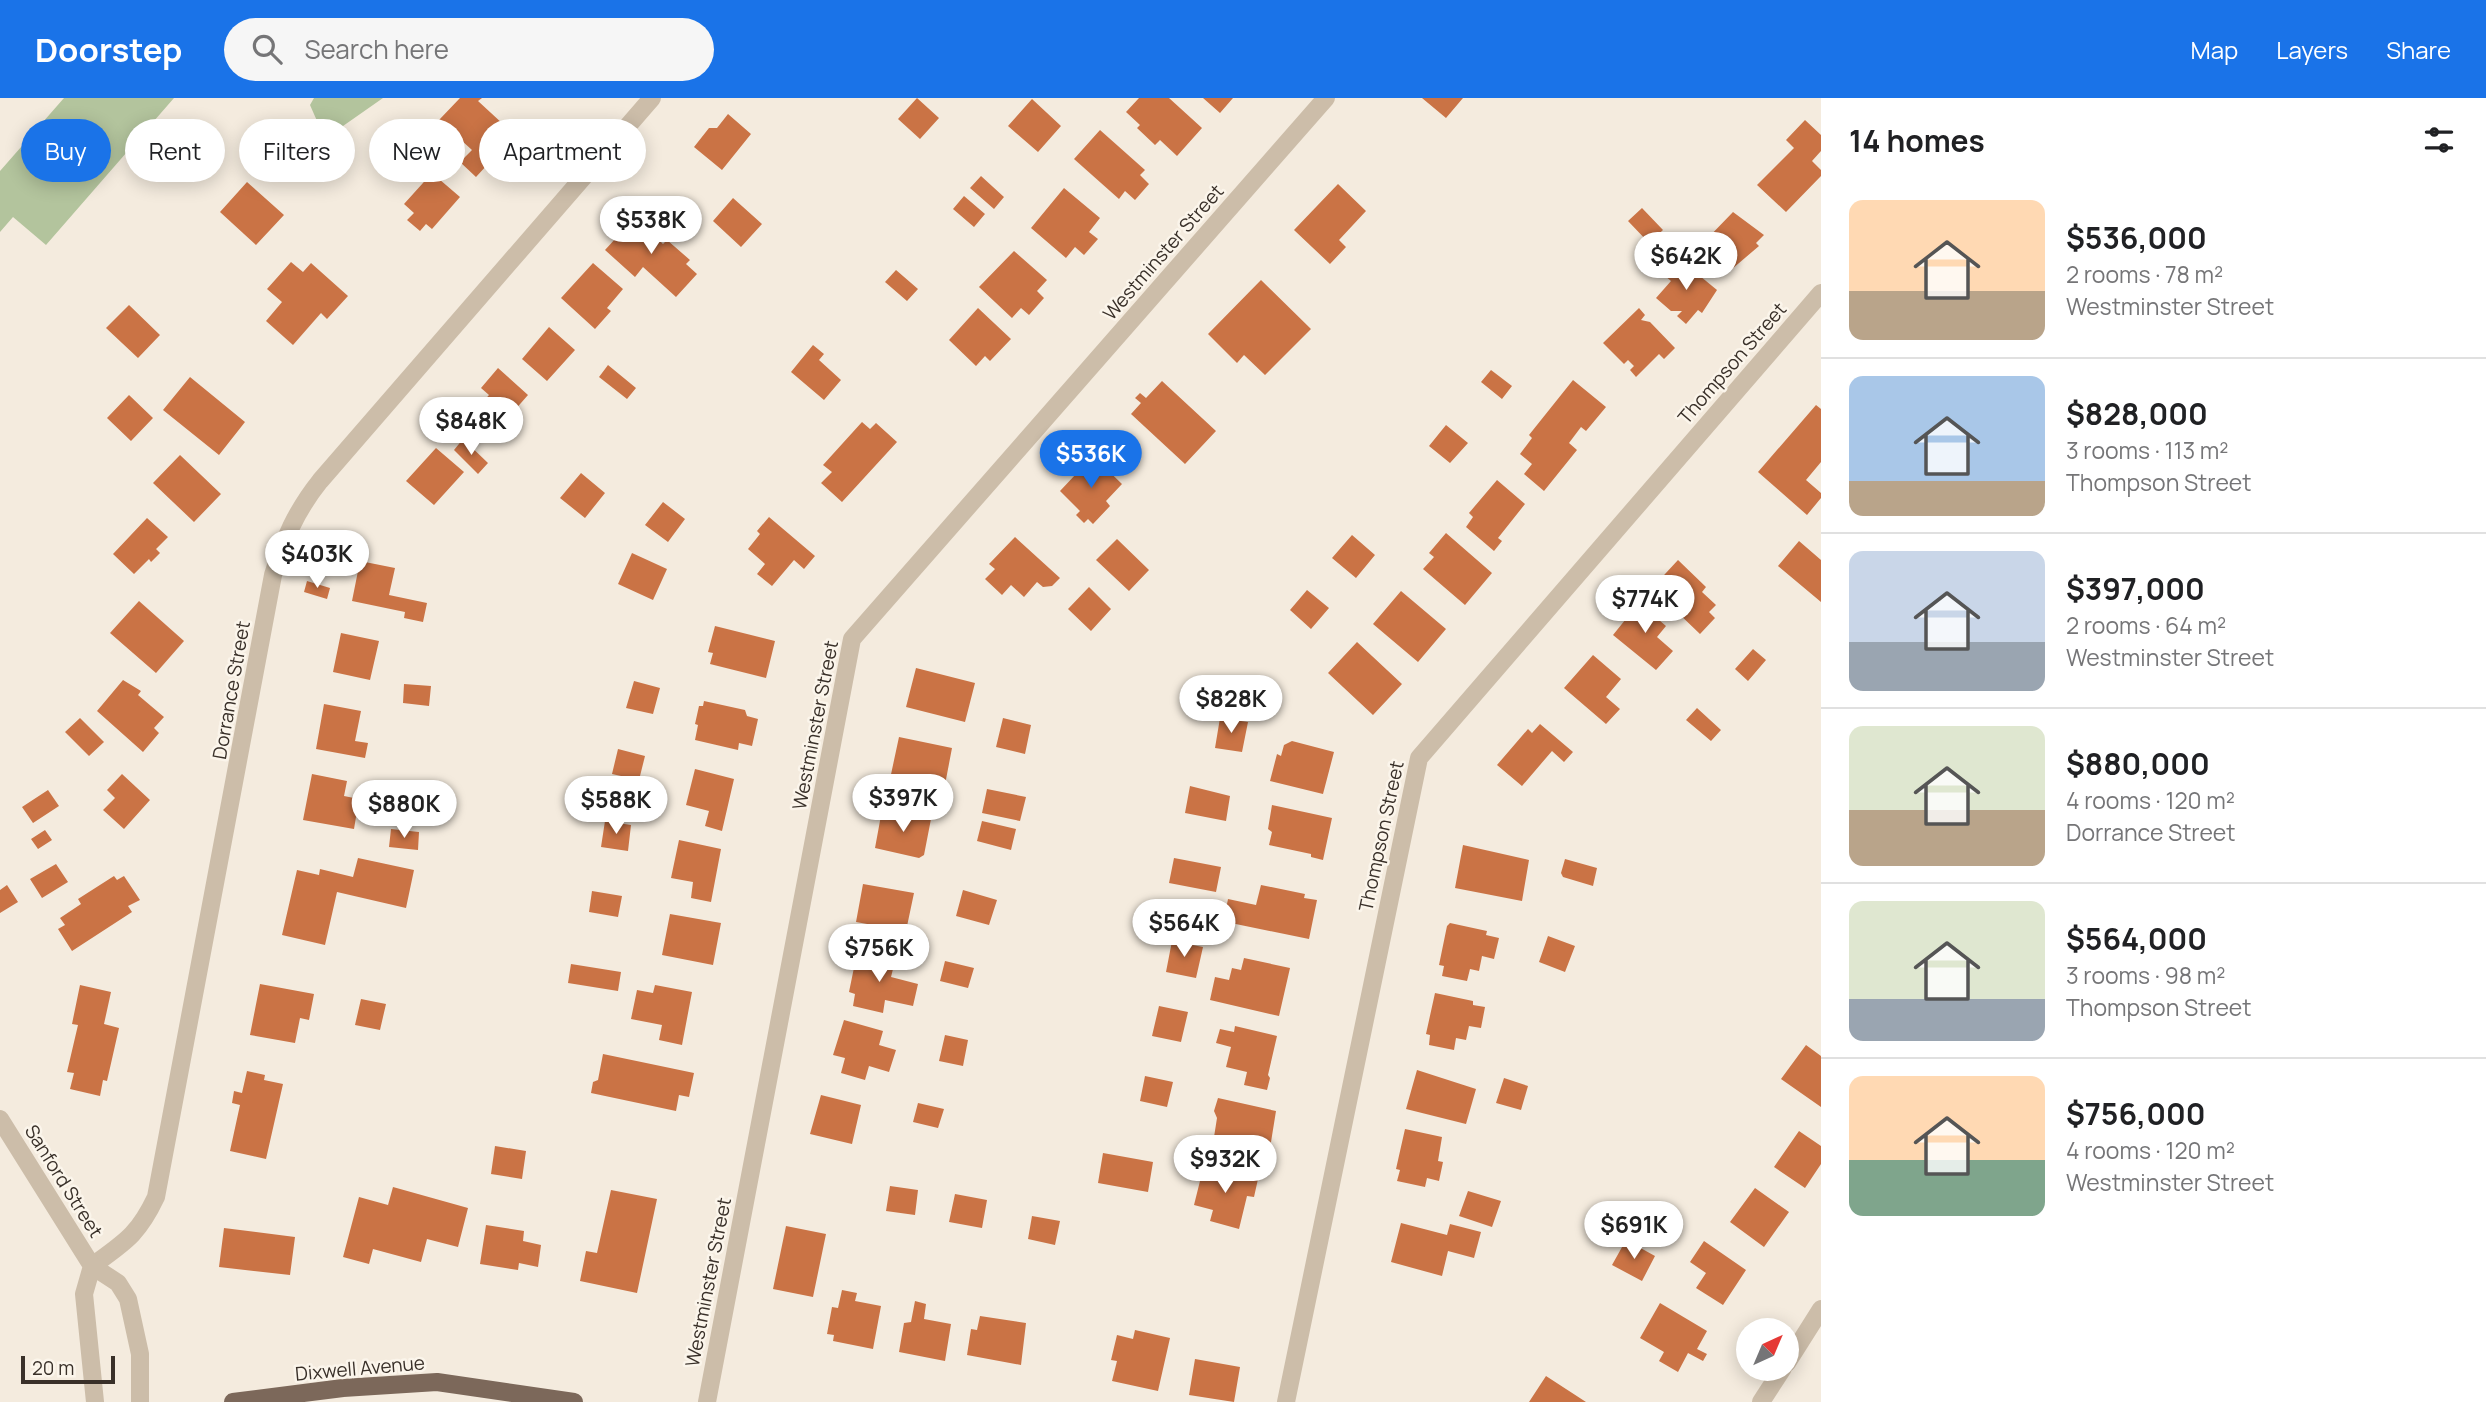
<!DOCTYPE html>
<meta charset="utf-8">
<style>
body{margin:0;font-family:Manrope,sans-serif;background:#f6f6f6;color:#202124;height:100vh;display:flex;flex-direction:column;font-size:26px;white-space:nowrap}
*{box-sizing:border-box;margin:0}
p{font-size:23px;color:#757577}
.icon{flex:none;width:38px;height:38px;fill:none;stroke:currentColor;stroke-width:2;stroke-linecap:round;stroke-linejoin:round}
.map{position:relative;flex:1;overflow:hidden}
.drawer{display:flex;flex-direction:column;background:#fff;width:665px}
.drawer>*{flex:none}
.hud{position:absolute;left:21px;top:21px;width:665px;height:63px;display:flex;gap:14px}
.needle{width:46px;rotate:44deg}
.tools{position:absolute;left:1736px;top:1220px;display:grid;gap:14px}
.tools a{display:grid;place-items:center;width:63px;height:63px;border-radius:50%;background:#fff;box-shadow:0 4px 18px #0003;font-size:35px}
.scale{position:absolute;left:21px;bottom:18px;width:94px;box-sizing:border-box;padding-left:7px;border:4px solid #393029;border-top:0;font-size:19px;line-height:24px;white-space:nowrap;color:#393029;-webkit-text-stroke:5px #fbf5eb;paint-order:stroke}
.price{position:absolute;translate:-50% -60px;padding:0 16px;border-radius:24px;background:#fff;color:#222;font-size:23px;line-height:46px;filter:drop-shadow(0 2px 4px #0008)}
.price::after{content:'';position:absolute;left:50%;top:42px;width:21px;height:16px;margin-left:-10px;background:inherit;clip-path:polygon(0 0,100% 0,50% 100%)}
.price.selected{background:#1a73e8;color:#fff}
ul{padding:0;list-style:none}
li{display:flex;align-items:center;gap:21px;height:175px;padding:0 28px}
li+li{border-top:2px solid #e0e0e0}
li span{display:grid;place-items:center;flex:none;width:196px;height:140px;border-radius:14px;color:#555}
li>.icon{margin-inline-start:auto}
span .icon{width:84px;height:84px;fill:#fffc;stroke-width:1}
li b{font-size:30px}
h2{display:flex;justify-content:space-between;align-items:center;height:84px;padding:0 28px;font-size:30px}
.pill{padding:0 24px;border-radius:32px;background:#fff;box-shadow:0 4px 18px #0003;font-size:24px;line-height:63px}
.pill.selected{background:#1a73e8;color:#fff}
header{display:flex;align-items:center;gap:42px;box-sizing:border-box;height:98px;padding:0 35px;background:#1a73e8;color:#fff}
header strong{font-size:33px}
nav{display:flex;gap:38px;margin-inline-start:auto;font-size:24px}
.search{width:490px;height:63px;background:#f6f6f6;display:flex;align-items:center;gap:18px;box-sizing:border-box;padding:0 24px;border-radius:38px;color:#757577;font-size:26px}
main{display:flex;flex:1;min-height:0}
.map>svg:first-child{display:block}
.green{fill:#b3c49d}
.building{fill:#ca7345}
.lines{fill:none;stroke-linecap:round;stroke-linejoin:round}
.minor{stroke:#ccbda9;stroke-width:18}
.tertiary{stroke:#ccbda9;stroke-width:18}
.primary{stroke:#7c685a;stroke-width:18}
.labels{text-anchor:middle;stroke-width:5;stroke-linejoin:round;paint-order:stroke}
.street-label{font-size:19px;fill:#393029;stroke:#fbf5eb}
</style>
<header>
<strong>Doorstep</strong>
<div class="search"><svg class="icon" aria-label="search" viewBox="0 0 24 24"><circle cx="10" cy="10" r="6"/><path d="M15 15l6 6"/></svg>Search here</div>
<nav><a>Map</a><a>Layers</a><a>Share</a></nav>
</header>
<main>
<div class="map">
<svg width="1821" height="1304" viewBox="0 0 1821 1304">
<rect width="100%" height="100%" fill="#f4ebde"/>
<path class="green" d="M64,0H174L46,147L13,119L0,134V73Z
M314,0H383L343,28L321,32L310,7Z"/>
<path class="building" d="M460,0H482L478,3L518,40L491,68L488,66L476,79L460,64L472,52L439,22Z
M917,0L939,20L920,41L898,21Z
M1139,0H1169L1202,30L1177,58L1160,42L1155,47L1137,30L1140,27L1126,14Z
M1203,0H1233L1220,15Z
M1422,0H1463L1446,20Z
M1032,1L1061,28L1038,54L1008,28Z
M728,16L751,36L722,72L694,49L709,30H717Z
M1805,22L1821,37V53L1812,63L1821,72V78L1786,114L1757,87L1794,50L1786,42Z
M1100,32L1145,72L1140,77L1149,86L1135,102L1125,93L1119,101L1074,61Z
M432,75L460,99L432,131L426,126L420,133L407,122L414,115L404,106Z
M981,78L1004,99L994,111L970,90Z
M247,84L284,117L256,147L220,114Z
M1338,86L1366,113L1339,142L1346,149L1330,166L1294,132Z
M1064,90L1100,120L1089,134L1098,141L1084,157L1075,149L1066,160L1031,130Z
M964,98L985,116L974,129L953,111Z
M733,100L762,126L741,149L713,123Z
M1642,110L1663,132L1649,145L1628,123Z
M1733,114L1764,137L1756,145L1759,148L1732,171L1724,163L1729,158L1717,159L1703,145Z
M638,116L652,129L649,132L663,146L667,142L690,162L686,166L697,176L676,199L643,169L635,179L605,152Z
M1014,153L1047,182L1037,193L1044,200L1029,217L1021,210L1012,220L979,189Z
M1678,160L1717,192L1702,215L1698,212L1686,226L1677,218L1682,213H1671L1656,200L1671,183L1664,177Z
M291,164L303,174L311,165L348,198L327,221L321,215L293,247L266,223L282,204L267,191Z
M593,165L623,191L607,210L611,213L595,231L561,200Z
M896,172L918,191L907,203L885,184Z
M1261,182L1311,231L1265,277L1244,257L1237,265L1208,236Z
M129,207L160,237L138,260L106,230Z
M978,210L1011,241L990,263L985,258L976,268L949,242Z
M1639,210L1645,217L1641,222L1650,224L1675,250L1664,261L1659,256L1636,279L1630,272L1634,268L1628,262L1624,266L1603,245Z
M549,229L575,252L547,283L522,261Z
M813,247L824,256L819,262L841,282L824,302L791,274Z
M608,267L636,290L627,301L599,279Z
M498,270L528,297L500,329L478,309L489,297L481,290Z
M1491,272L1512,288L1502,301L1481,284Z
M190,279L245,324L219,357L163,312Z
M1573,282L1606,309L1586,333L1581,329L1569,345L1577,352L1544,393L1524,376L1532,366L1520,356L1532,340L1529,337Z
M1162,283L1216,333L1185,366L1131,316L1141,305L1135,300L1140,295L1146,300Z
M129,297L153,320L131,343L107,320Z
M1816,307L1821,311V364L1806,382L1821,395V400L1807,417L1758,374Z
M862,324L870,331L876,325L897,344L842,404L821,385L832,374L823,367Z
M1446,327L1468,345L1450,365L1429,348Z
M463,341L488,365L478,376L454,352Z
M436,350L464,374L434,407L406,383Z
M180,357L221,396L194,424L153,385Z
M1093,358L1122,386L1106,403L1110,408L1093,426L1088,421L1084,425L1076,417L1080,413L1060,393Z
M581,375L605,395L585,420L560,400Z
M1497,382L1525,406L1498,440L1502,443L1494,453L1466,429L1473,419L1469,415Z
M663,404L685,421L668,444L645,427Z
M769,419L815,458L804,471L794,462L772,488L757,476L765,466L748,451L760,436L757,433Z
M147,420L168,439L156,451L160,455L151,464L149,461L134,476L113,456Z
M1446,435L1492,475L1465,507L1423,471L1434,459L1429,455Z
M1352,437L1375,457L1356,480L1332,460Z
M1015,439L1060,480L1052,488L1043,489L1037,484L1024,499L1011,487L1002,497L985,481L995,471L989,466Z
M1117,441L1149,472L1129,493L1096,462Z
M1799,443L1821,462V504L1778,468Z
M632,455L667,471L653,502L618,486Z
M1678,462L1706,489L1702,494L1716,507L1709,514L1715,520L1700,536L1652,490Z
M360,463L395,470L389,497L427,505L423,524L404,520L405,514L352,503Z
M307,483L330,490L327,501L304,494Z
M1089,489L1111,511L1091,533L1068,511Z
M1307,492L1329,510L1311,531L1290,512Z
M1401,493L1446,531L1418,564L1373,526Z
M1642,501L1663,518L1659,522L1666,528L1657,539L1673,553L1656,572L1613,537Z
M139,503L184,543L156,575L110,535Z
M715,528L775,543L766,580L710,566L713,555L708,554Z
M341,535L379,543L370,582L333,574Z
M1357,544L1402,586L1373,617L1328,575Z
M1753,551L1766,562L1748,583L1735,571Z
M1593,557L1621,581L1606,599L1620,611L1606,626L1564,590Z
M916,570L975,585L965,624L906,609Z
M123,582L141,593L138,597L164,619L154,630L159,635L143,654L97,613Z
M634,583L660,590L653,616L626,610Z
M404,586L431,588L429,608L403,605Z
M704,603L745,612L747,618L758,621L752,648L739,645L738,652L695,642L698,627L695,626L699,608H703Z
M324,606L361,613L355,643L368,645L365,660L316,651Z
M1697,610L1721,632L1711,643L1686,622Z
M80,620L104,644L89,658L65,634Z
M1003,620L1031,627L1025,656L996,649Z
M1220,620L1248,624L1242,654L1215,650Z
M1540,626L1573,654L1564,664L1552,653L1522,688L1497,667L1528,631L1532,635Z
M899,639L952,650L944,692L890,681Z
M1292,643L1334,654L1323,696L1270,683L1277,656L1281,658L1284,647Z
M618,651L645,658L639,682L612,676Z
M695,671L734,681L722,733L705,728L709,713L686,707Z
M122,676L150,702L124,731L103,712L115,700L107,692Z
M312,676L347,683L344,698L359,701L354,731L303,722Z
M1190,688L1230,698L1226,723L1185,715Z
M987,691L1026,699L1020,723L982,715Z
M48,692L59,708L33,725L22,709Z
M1272,707L1332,720L1323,762L1311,759V756L1269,747L1272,734L1268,731Z
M882,712L931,721L924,757L919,760L875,750Z
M605,723L631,727L628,753L601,749Z
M982,723L1016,731L1011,752L977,743Z
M391,731L419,734L418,752L389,749Z
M45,732L52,742L38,751L31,741Z
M679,742L721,751L711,804L691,800L693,784L671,780Z
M1463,747L1529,762L1522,803L1455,790Z
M358,760L414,772L406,810L337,794L325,847L282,837L297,772L319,777L320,771L353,779Z
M1174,760L1221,769L1216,794L1169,785Z
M1565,761L1597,770L1593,788L1563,779L1561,775Z
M56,766L68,784L42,800L30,781Z
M114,778L117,782L124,778L140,802L128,808L132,814L72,853L58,831L65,827L60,820L81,806L78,801Z
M863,786L914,795L906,833L856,824Z
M7,787L18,804L0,815V792Z
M1261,787L1305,796L1304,800L1317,802L1309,841L1226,824L1224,821L1228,801L1256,807Z
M963,792L997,802L989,827L956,818Z
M592,793L622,798L618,819L589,814Z
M670,816L721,825L713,867L662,857Z
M1450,825L1487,833L1486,837L1499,840L1494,861L1482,858L1479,873L1470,871L1467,883L1442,878L1444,868L1439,867L1447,828Z
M1548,838L1575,848L1565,874L1539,864Z
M1172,843L1203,849L1196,880L1166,874Z
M857,855L895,863L891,879L918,886L913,908L885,902L883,915L853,908L855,896L849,894Z
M1244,860L1290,870L1279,918L1210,902L1215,879L1229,882L1232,870L1241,872Z
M945,863L974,870L968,890L940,883Z
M571,866L621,874L618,893L568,885Z
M260,886L314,896L309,922L300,920L295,945L250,937Z
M80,887L111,894L104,926L119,930L107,983L103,982L100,998L70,991L74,975L67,974L78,927L72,926Z
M655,887L692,894L682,947L659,942L662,927L631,921L637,892L653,895Z
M1435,895L1473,903V907L1485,909L1481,930L1469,928L1466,942L1456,940L1454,952L1429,947L1430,937L1426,936Z
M361,901L386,906L380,932L355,927Z
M1159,908L1188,914L1181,944L1152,938Z
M844,922L883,933L879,947L896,952L889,974L869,968L865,982L841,975L845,960L833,957Z
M1235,928L1277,938L1268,977L1270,980L1267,992L1244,987L1247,974L1226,969L1231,949L1216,945L1220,931L1234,934Z
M945,937L968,942L963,968L939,963Z
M1806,947L1821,958V1009L1781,981Z
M603,956L694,975L689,999L679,997L676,1013L591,995L593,984L598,982Z
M1417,972L1476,991L1466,1026L1406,1011Z
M247,973L265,977L264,982L283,986L266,1061L230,1053L240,1007L232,1005L234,993L242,995Z
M1145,978L1173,984L1167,1009L1140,1003Z
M1504,980L1528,988L1521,1012L1496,1005Z
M821,997L861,1007L852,1046L810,1036Z
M1218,1000L1276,1013L1271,1044L1266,1050L1214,1039L1217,1020L1214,1013Z
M918,1005L944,1011L938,1030L913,1024Z
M1405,1031L1442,1039L1438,1063L1443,1064L1439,1083L1427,1080L1425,1089L1397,1083L1400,1072L1396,1071Z
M1799,1033L1821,1048V1066L1805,1090L1774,1069Z
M495,1048L526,1053L522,1081L491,1076Z
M1103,1055L1153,1064L1148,1094L1098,1085Z
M1204,1067L1258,1081L1254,1099L1247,1098L1239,1131L1210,1123L1213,1112L1194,1107Z
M890,1088L918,1092L915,1117L886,1113Z
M393,1089L468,1110L458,1149L427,1141L421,1164L373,1151L369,1166L343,1159L359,1099L388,1107Z
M1755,1090L1789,1114L1764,1149L1730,1124Z
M611,1092L657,1101L637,1195L580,1183L586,1153L597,1155Z
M1468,1093L1501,1103L1492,1129L1459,1118Z
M955,1096L987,1102L982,1130L949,1124Z
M1032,1118L1060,1123L1055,1147L1028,1141Z
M1401,1125L1447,1137L1450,1126L1481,1134L1474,1160L1448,1153L1442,1178L1391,1164Z
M486,1127L524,1133L523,1143L541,1147L538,1169L519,1165L518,1172L480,1166Z
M786,1128L826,1136L813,1199L773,1191Z
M224,1130L295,1139L290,1177L219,1169Z
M1626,1142L1655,1158L1642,1183L1612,1167Z
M1704,1143L1746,1172L1723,1207L1696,1190L1706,1175L1690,1164Z
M842,1192L857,1195L855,1203L881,1208L873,1251L833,1243L834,1237L827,1236L832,1209L838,1210Z
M915,1203L926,1206L924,1221L951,1226L945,1263L899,1254L904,1225L911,1224Z
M1660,1205L1707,1233L1697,1251L1707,1256L1703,1263L1688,1255L1678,1274L1659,1263L1664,1254L1640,1240Z
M980,1218L1026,1225L1021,1267L967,1257L971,1231L977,1232Z
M1135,1232L1170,1240L1158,1293L1112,1283L1117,1263L1111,1262L1117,1237L1133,1241Z
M1195,1261L1240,1269L1234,1304L1189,1297Z
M1546,1278L1586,1304H1529Z"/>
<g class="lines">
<path class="minor" d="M92,1168C125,1144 138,1137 156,1099L273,477C284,441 296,413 320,383L652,0
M1787,1265L1821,1211
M707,1304L852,541L1326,0
M1286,1304L1419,660L1821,195
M1761,1304L1783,1270"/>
<path class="tertiary" d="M0,1021L92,1168L118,1185L128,1201L140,1256V1304
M92,1168L84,1196L95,1304"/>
<path class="primary" d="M233,1304L343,1290L437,1284L574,1304"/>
</g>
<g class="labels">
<g class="street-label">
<text transform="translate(1163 154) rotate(-49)" y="7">Westminster Street</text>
<text transform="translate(1732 265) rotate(-49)" y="7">Thompson Street</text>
<text transform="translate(231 592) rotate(-80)" y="7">Dorrance Street</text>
<text transform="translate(815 627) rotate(-79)" y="7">Westminster Street</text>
<text transform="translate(1381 738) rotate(-78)" y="7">Thompson Street</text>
<text transform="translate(64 1083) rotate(58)" y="7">Sanford Street</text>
<text transform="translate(708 1184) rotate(-79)" y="7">Westminster Street</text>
<text transform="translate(360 1270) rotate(-5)" y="7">Dixwell Avenue</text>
</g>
</g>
</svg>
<div class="tools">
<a><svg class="needle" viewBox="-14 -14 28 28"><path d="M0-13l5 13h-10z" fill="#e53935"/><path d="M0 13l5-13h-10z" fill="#757577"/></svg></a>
</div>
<div class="scale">20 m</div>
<b class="price" style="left:651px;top:158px">$538K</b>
<b class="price" style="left:1686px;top:194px">$642K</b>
<b class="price" style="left:471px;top:359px">$848K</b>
<b class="price selected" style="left:1091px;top:392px">$536K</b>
<b class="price" style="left:317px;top:492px">$403K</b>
<b class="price" style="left:1645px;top:537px">$774K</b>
<b class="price" style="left:1231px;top:637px">$828K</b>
<b class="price" style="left:903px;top:736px">$397K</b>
<b class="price" style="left:616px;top:738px">$588K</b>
<b class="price" style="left:404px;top:742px">$880K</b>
<b class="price" style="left:1184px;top:861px">$564K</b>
<b class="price" style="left:879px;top:886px">$756K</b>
<b class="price" style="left:1225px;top:1097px">$932K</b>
<b class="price" style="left:1634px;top:1163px">$691K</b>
<div class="hud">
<a class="pill selected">Buy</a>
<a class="pill">Rent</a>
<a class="pill">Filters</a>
<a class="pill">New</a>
<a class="pill">Apartment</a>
</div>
</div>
<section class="drawer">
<h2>14 homes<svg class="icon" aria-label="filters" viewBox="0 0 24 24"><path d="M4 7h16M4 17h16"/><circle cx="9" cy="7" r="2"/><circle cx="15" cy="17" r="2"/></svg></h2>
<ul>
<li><span style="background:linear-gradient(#ffd9b3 65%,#b9a48a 0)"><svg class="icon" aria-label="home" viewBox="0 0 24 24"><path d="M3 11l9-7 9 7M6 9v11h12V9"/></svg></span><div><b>$536,000</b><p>2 rooms · 78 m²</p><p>Westminster Street</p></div></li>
<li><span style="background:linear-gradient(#a9c7e8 75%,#b9a48a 0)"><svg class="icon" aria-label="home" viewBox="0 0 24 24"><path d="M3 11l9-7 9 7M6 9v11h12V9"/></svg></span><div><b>$828,000</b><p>3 rooms · 113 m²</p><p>Thompson Street</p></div></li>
<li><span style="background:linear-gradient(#c9d6e8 65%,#9aa5b1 0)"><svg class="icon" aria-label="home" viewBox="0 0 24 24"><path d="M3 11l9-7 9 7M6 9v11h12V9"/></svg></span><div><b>$397,000</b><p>2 rooms · 64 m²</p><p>Westminster Street</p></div></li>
<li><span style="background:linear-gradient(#dfe7d0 60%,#b9a48a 0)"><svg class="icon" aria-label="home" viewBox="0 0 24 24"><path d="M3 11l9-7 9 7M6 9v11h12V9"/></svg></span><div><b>$880,000</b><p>4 rooms · 120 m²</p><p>Dorrance Street</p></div></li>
<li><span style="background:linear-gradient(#dfe7d0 70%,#9aa5b1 0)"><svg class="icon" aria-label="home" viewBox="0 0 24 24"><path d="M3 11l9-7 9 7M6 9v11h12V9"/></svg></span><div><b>$564,000</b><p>3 rooms · 98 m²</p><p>Thompson Street</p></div></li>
<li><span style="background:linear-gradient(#ffd9b3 60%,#7fa58c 0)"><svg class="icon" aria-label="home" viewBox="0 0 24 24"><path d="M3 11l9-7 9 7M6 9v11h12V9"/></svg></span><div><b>$756,000</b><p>4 rooms · 120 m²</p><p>Westminster Street</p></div></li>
</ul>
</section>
</main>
